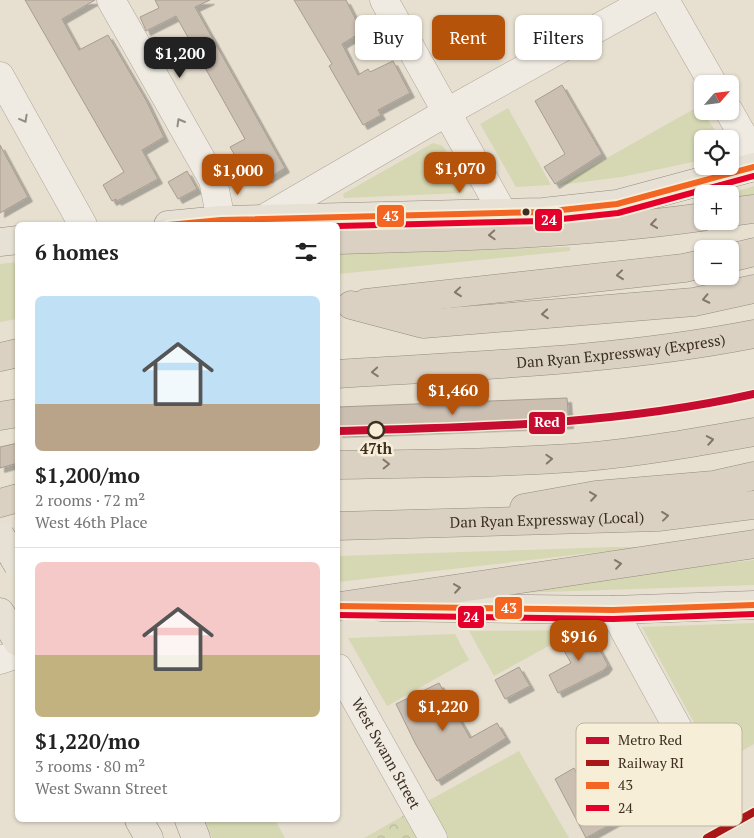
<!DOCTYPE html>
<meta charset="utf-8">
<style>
body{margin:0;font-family:"PT Serif",serif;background:#f6f6f6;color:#222;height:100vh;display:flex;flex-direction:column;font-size:19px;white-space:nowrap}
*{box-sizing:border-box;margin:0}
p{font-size:16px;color:#767676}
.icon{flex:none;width:28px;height:28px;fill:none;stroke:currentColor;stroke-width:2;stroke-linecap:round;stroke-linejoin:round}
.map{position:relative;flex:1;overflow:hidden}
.sheet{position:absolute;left:15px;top:222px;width:325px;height:600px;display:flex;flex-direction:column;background:#fff;border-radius:8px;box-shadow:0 1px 4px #0004}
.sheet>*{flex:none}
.banner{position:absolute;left:355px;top:15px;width:324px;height:45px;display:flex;gap:10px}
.needle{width:32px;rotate:62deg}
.tools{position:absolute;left:694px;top:75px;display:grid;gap:10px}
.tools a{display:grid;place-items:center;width:45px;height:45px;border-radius:8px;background:#fff;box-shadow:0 1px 4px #0004;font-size:25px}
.price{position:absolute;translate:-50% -42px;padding:0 11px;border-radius:10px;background:#b45309;color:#fff;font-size:16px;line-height:32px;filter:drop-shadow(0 1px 2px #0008)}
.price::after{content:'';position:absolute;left:50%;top:30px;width:15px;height:11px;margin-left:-8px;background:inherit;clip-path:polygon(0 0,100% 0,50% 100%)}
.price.active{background:#222;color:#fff}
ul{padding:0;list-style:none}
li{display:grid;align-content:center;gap:10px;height:265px;padding:0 20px}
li+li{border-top:1px solid #e0e0e0}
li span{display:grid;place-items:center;height:155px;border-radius:8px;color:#555}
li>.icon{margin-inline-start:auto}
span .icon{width:90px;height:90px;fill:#fffc;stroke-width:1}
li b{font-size:21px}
h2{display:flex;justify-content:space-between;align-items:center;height:60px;padding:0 20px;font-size:21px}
.chip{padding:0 18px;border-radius:8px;background:#fff;box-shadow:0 1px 4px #0004;font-size:18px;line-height:45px}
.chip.active{background:#b45309;color:#fff}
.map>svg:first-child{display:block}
.grass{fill:#d6d7b3}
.forest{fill:url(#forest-crowns)}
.building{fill:#cbbfb2;stroke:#a89c90;filter:url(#shadow)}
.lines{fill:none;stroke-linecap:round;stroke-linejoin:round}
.minor-casing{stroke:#ada599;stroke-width:29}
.major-casing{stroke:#928b80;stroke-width:29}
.highway-casing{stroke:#928b80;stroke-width:29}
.minor{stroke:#efebe3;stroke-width:28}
.major{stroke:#e6e1d4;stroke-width:28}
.highway{stroke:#dad1c2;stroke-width:28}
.major-bridge-casing{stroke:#928b80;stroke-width:29;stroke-linecap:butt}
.major-bridge{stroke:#e6e1d4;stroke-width:28}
.bus-1-casing{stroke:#f7eed8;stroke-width:10}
.bus-2-casing{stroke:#f7eed8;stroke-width:10}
.bus-1{stroke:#f26522;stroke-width:6}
.bus-2{stroke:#e4002b;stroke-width:6}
.rail-1-casing{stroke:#f7eed8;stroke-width:11}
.rail-1{stroke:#a81818;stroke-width:8}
.metro-1-casing{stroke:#f7eed8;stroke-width:11}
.metro-1{stroke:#c60c30;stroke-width:8}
.oneway{stroke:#968c82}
.oneway2{stroke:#847769}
.bus-dot{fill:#3d2e20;stroke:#f7eed8;stroke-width:2}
.stop-dot{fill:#f7eed8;stroke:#3d2e20;stroke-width:2.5}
.labels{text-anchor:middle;stroke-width:5;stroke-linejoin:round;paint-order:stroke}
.street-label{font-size:15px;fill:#3d2e20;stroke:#f7eed8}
.stop-label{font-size:15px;font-weight:bold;fill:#3d2e20;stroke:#f7eed8}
.key{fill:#f7eed8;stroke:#bfb4a1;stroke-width:1}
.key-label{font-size:14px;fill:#3d2e20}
.line-badge{stroke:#f7eed8;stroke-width:2}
.badge-label{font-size:14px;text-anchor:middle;font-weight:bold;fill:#fff}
</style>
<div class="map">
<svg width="754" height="838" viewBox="0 0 754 838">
<defs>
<pattern id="forest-crowns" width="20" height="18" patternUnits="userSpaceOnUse" patternTransform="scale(1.25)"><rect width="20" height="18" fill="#d6d7b3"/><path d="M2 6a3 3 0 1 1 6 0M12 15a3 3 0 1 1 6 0" fill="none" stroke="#b9b99a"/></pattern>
<filter id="shadow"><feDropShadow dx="4.5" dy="4.5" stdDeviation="0" flood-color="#0004"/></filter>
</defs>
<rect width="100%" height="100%" fill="#e7e0d1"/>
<path class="grass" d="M701,105L702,111L721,139H702V160L622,177L559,185Z
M508,108L551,185L516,187L480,124Z
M433,143L443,146L466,185L462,193L344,198L343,194Z
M754,186V197L730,202V194H727Z
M570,247V251L338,274V254Z
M17,262V319L0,322V264Z
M614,547H645L338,582V556Z
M754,560V585L487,594L488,590Z
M754,623V744L717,765L642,627Z
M578,630L494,676L469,631Z
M455,634L469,660L387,706L348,638Z
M519,751L569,838H446L426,802Z
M205,820H275L285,838H212Z"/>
<path class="forest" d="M408,813L422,838H364Z"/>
<path class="building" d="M25,0H95L62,19L79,50L108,35L146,100L164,137L142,150L158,179L117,201L116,199L112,201L103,185L124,172Z
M155,0H210L195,7L285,168L267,179L252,154L238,161L230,147L245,139L176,16L146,31L144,26L140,17L159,8Z
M294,0H346L362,32L342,44L358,75L368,69L370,72L393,61L410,93L378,110L381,115L363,125L329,66L332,64Z
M562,85L602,154L555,184L544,167L565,154L535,101Z
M0,145L28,197L0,213Z
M187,171L197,189L178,199L168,182Z
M567,398L569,424L338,433V407Z
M18,443V463L0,468V447Z
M582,632H590L608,665L604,670L558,693L549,675L571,663L560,644Z
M519,667L530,686L505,699L495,680Z
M439,683L470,738L497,723L506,738L437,781L415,743L396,704Z
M673,764L684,783L586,838L555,779L574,768L595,808Z"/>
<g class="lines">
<g class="minor-casing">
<g id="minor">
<path d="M111,0L213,180L221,220"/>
<path d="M384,0L504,215"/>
<path d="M665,0L713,84"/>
<path d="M0,76L83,225"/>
<path d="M729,111L754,155"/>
<path d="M263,219L447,112L648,0"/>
<path d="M613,610L697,763"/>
<path d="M0,660L18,654"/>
<path id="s1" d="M338,668L433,838"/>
</g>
</g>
<g class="major-casing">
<path id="major" d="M168,225L221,220L543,212L617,204L754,167
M0,242L18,240
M381,607L613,610L754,605
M0,612L18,642
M139,820L149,838
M189,820L196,838"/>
</g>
<g class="highway-casing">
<g id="highway">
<path d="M730,212L754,209"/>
<path d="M338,240C460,237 582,234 702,217"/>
<path d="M730,258L754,252"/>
<path d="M366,303L684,268L702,264"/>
<path d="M351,305L423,324L694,302L754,289"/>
<path d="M0,357L18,353"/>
<path id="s2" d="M338,374C477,365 616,361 754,334"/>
<path d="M0,416L18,413"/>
<path d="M338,465C420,464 502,463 585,457C642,452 698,442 754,432"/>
<path d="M0,503L18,498"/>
<path d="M524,508L596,495L714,485L754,476"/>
<path id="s3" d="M338,526L658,517L754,505"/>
<path d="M340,606L754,544"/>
</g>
</g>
<use href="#minor" class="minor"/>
<use href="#major" class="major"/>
<use href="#highway" class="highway"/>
<g class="major-bridge-casing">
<path id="major-bridge" d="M0,535L18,565"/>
</g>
<use href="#major-bridge" class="major-bridge"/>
<g class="bus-1-casing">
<path id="bus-1" d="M168,225L221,220L543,212L617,204L754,167
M338,606L613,610L754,605"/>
</g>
<g class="bus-2-casing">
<path id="bus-2" d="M338,226L543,221L618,213L754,176
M338,615L613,619L754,614"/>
</g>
<use href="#bus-1" class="bus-1"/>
<use href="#bus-2" class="bus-2"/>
<g class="rail-1-casing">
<path id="rail-1" d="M707,838L754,812"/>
</g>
<use href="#rail-1" class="rail-1"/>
<g class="metro-1-casing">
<path id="metro-1" d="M338,431C478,427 617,425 754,394"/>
</g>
<use href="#metro-1" class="metro-1"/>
</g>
<defs><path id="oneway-chevron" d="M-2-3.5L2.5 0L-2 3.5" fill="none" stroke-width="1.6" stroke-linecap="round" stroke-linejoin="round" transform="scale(1.25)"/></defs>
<g class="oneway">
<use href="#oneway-chevron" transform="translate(24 119) rotate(61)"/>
<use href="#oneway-chevron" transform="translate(180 122) rotate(-120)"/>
</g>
<g class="oneway2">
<use href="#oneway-chevron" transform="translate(654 224) rotate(172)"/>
<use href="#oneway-chevron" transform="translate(492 235) rotate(177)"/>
<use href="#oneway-chevron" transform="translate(620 275) rotate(174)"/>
<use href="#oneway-chevron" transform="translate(458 292) rotate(174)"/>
<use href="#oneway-chevron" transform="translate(706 299) rotate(168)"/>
<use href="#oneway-chevron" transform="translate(545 314) rotate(175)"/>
<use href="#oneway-chevron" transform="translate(375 372) rotate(176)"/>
<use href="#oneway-chevron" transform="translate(710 440) rotate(-10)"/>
<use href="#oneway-chevron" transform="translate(549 459) rotate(-3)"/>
<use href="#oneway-chevron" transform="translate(386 464) rotate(-1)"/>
<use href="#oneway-chevron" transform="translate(593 496) rotate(-8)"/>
<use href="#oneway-chevron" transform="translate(665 516) rotate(-7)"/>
<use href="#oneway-chevron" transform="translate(618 564) rotate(-8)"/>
<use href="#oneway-chevron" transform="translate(457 588) rotate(-8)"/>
</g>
<circle class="bus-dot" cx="526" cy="212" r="4.5"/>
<circle class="stop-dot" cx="376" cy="430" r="8"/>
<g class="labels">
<g class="street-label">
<text dy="5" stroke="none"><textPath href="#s2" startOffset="284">Dan Ryan Expressway (Express)</textPath></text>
<text dy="5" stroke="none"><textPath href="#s3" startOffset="209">Dan Ryan Expressway (Local)</textPath></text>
<text dy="5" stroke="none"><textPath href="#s1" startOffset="98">West Swann Street</textPath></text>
</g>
<g class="stop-label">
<text x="376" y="454">47th</text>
</g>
</g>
<rect x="576" y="723" width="166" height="103" rx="8" class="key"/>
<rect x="586" y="737" width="23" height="7" fill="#c60c30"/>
<rect x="586" y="760" width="23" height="6" fill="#a81818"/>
<rect x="586" y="782" width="23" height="7" fill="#f26522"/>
<rect x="586" y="805" width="23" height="6" fill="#e4002b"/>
<g class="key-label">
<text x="618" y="745">Metro Red</text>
<text x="618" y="768">Railway RI</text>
<text x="618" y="790">43</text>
<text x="618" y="813">24</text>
</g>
<g class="line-badge">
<rect x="376" y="204" width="29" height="24" rx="5" fill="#f26522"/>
<rect x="534" y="208" width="29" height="24" rx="5" fill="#e4002b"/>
<rect x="528" y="411" width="38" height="24" rx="5" fill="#c60c30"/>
<rect x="494" y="596" width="29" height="24" rx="5" fill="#f26522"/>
<rect x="457" y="605" width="28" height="24" rx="5" fill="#e4002b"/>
</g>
<g class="badge-label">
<text x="391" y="221">43</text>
<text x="549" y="225">24</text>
<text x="547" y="427">Red</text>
<text x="509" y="613">43</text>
<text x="471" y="622">24</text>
</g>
</svg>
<div class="tools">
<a><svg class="needle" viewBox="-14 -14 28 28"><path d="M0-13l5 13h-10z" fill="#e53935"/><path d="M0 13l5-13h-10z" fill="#767676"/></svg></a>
<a><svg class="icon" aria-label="locate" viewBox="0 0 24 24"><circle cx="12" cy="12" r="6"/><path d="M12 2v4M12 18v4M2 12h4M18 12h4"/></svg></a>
<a>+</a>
<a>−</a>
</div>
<b class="price active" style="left:180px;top:79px">$1,200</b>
<b class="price" style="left:460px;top:194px">$1,070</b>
<b class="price" style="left:238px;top:196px">$1,000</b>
<b class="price" style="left:453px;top:416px">$1,460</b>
<b class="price" style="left:579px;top:662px">$916</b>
<b class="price" style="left:443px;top:732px">$1,220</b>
<div class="banner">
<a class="chip">Buy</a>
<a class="chip active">Rent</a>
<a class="chip">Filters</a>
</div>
<section class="sheet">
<h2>6 homes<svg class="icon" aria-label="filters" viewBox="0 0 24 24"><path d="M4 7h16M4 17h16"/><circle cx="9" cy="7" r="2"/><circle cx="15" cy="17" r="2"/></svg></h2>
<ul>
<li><span style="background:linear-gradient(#bfe0f5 70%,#b9a48a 0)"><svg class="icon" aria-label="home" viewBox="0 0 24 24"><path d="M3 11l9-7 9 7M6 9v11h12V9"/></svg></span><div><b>$1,200/mo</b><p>2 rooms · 72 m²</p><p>West 46th Place</p></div></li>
<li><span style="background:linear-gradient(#f6c9c9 60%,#c2b280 0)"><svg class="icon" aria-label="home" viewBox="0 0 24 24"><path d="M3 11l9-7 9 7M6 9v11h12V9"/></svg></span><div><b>$1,220/mo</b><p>3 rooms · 80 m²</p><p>West Swann Street</p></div></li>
</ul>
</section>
</div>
